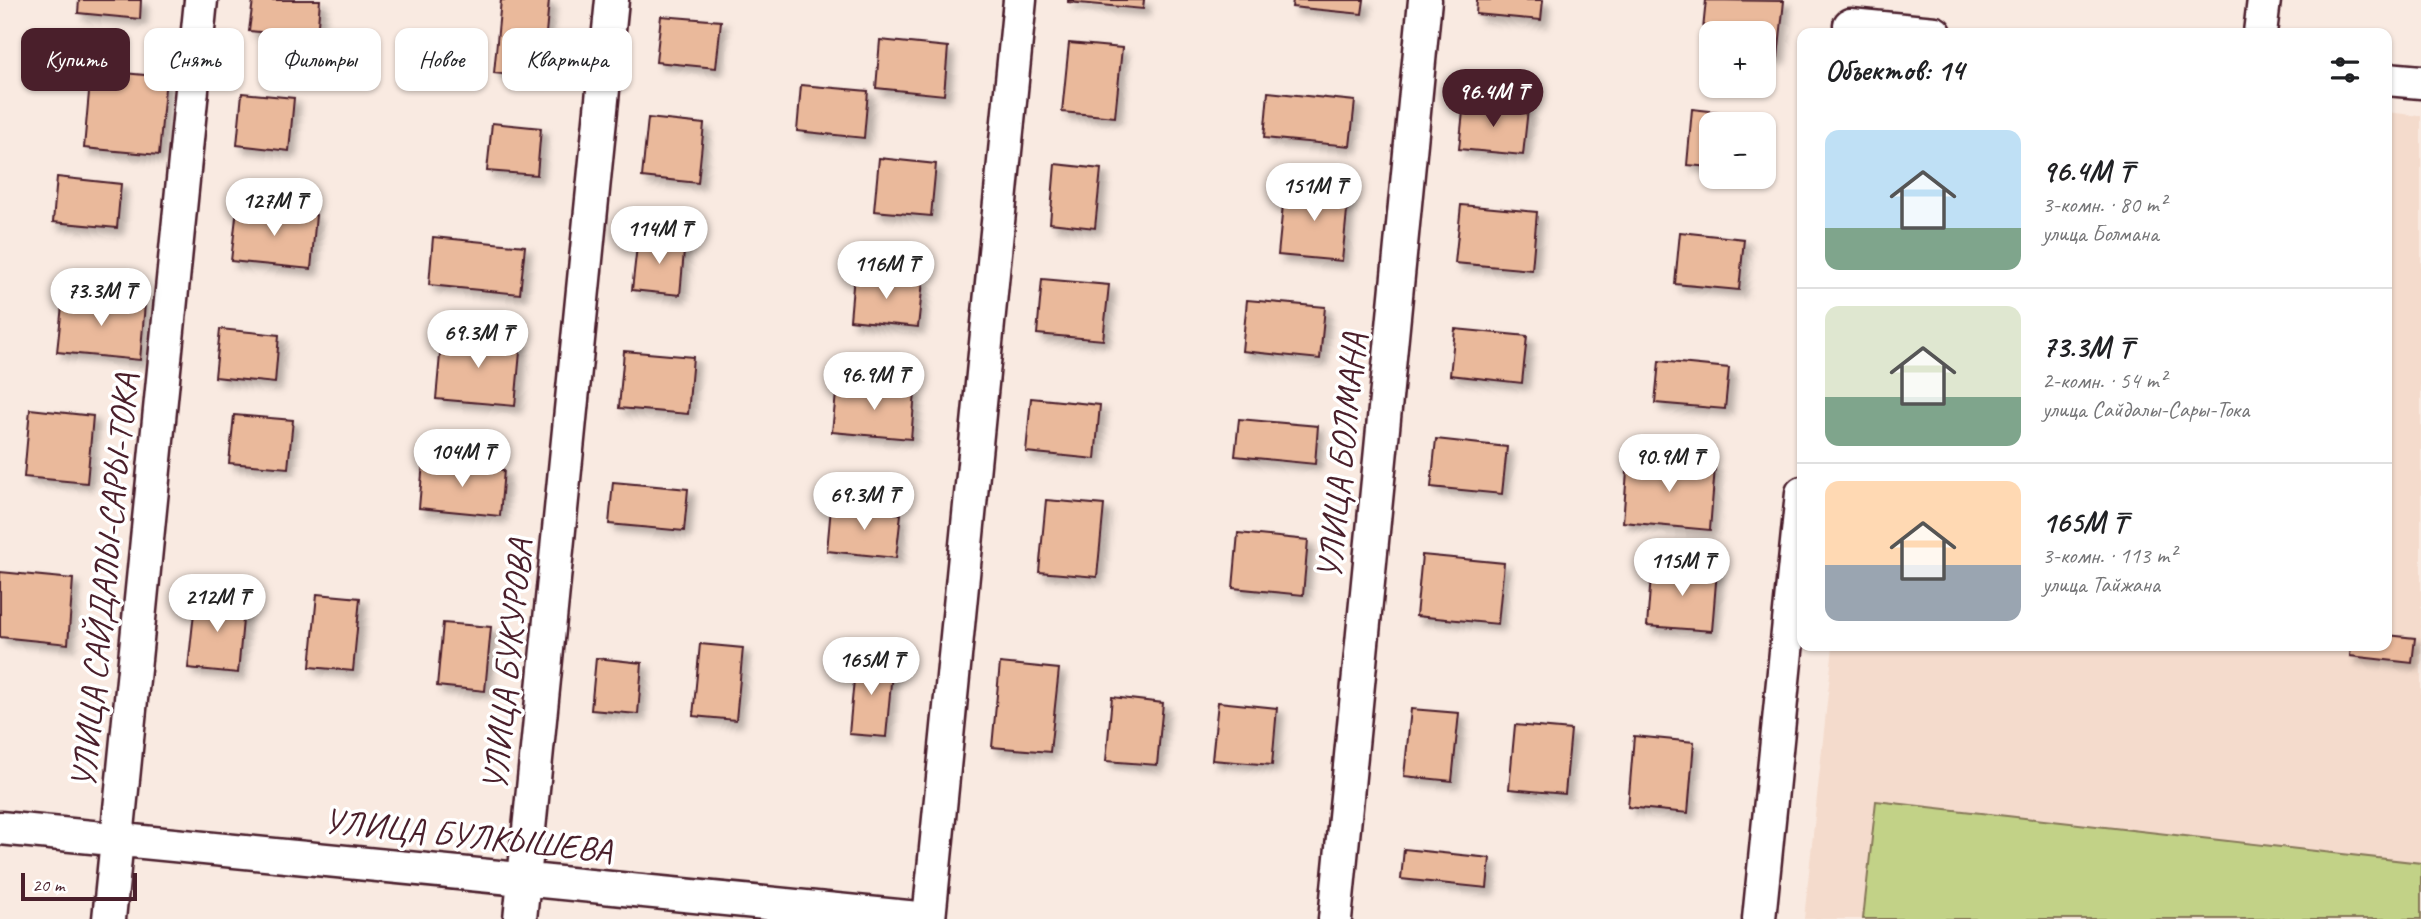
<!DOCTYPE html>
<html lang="ru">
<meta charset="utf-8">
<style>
body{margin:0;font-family:Caveat,sans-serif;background:#f2f2f2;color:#202124;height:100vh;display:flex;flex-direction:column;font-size:26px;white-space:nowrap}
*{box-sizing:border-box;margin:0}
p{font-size:23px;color:#757577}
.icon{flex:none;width:38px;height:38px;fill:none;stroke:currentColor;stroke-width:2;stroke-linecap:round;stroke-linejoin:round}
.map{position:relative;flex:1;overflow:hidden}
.side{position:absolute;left:1797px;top:28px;width:595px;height:623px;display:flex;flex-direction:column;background:#fff;border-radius:14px;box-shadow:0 2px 5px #0004}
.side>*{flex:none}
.hud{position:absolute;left:21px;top:28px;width:665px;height:63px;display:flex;gap:14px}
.tools{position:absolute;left:1699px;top:21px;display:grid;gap:14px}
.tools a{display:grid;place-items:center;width:77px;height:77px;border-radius:14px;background:#fff;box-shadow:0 2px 5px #0004;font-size:35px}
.scale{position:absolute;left:21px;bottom:18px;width:116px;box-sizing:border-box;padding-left:7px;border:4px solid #4a1f2b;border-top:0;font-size:19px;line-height:24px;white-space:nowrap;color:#4a1f2b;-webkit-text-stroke:5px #fff;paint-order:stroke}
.price{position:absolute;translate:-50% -60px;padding:0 16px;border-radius:24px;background:#fff;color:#222;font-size:23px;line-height:46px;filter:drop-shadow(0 2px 4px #0008)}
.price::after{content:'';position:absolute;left:50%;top:42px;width:21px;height:16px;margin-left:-10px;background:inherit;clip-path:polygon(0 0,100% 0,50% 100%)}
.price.selected{background:#4a1f2b;color:#fff}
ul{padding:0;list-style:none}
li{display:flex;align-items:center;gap:21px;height:175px;padding:0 28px}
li+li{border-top:2px solid #e0e0e0}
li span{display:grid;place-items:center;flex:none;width:196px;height:140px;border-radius:14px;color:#555}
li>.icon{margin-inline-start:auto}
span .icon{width:84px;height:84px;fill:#fffc;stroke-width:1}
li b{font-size:30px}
h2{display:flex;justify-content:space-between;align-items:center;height:84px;padding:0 28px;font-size:30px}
.pill{padding:0 24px;border-radius:14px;background:#fff;box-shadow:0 2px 5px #0004;font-size:24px;line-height:63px}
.pill.selected{background:#4a1f2b;color:#fff}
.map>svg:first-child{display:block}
.built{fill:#f4dbcc}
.green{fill:#c2d287;stroke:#867859;stroke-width:2}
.building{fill:#eab99b;stroke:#4a1f2b;stroke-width:2;filter:url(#shadow)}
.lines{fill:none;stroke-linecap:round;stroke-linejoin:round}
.street-casing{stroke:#4a1f2b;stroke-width:37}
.street{stroke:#fff;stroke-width:32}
.labels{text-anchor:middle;stroke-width:7;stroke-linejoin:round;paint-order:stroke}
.street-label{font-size:35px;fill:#4a1f2b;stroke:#fff}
</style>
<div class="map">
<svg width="2421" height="919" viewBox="0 0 2421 919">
<defs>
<filter id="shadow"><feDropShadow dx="6" dy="6" stdDeviation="3.5" flood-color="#0004"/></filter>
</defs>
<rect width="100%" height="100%" fill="#f9eae1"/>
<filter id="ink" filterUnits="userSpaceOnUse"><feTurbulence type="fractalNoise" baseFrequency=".0143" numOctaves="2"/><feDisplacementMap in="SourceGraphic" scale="14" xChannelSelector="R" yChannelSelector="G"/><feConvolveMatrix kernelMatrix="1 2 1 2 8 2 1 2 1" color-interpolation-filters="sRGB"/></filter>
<g filter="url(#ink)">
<path class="built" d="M2387,112L2421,116V919H1804L1833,646H2387Z"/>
<path class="green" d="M1876,801L2421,863V919H1863Z"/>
<path class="building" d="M79,0H141L140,19L78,13Z
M253,0H320L317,37L249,31Z
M501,0H549L542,78L494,73Z
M1068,0H1144L1143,9L1068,2Z
M1293,0H1364L1362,14L1292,7Z
M1477,0H1543L1541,20L1476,14Z
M1706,0L1784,1L1778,57L1764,55V33H1712V50L1701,49Z
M661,16L721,21L716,68L656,62Z
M880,40L948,47L944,95L876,88Z
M1069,43L1122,48L1115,117L1062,112Z
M91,70L166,77L159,155L84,148Z
M801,85L868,91L864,138L797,131Z
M1268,92L1355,101L1350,146L1264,138Z
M242,93L294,98L289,151L237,145Z
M1464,102L1528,109L1523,155L1459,149Z
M1692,109L1763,117V124H1712V167L1687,165Z
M648,118L704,124L698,183L642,177Z
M492,123L541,128L537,175L487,171Z
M879,158L936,164L931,216L874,211Z
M1055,164L1101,169L1095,228L1050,223Z
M57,177L121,184L117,228L53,222Z
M1285,185L1349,191L1342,261L1278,255Z
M1461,205L1537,212L1532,270L1455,263Z
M237,208L316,215L311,269L231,261Z
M1680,232L1744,239L1739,290L1675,284Z
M433,237L525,246L520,294L429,285Z
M638,237L685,241L680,295L632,290Z
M854,275L923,281L918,327L850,320Z
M1042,279L1109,285L1103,340L1037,334Z
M63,296L145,304L140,360L57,352Z
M1247,300L1325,307L1320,359L1242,351Z
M220,329L279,335L275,383L215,377Z
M1455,329L1527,336L1522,383L1450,375Z
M442,333L521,341L515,406L436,399Z
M624,351L693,357L688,414L619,408Z
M1659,361L1729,368L1725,409L1655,403Z
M837,384L915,392L911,439L832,432Z
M1031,398L1100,405L1095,459L1026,452Z
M30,409L93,416L87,483L24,477Z
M234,415L293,420L288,468L229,463Z
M1239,419L1318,426L1315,464L1235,456Z
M1436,439L1507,447L1502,494L1431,487Z
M1628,459L1715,467L1710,530L1623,522Z
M423,462L504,470L500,516L419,508Z
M613,482L688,489L684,531L609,524Z
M1046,500L1104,505L1097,577L1039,572Z
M831,507L901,514L896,558L827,551Z
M1238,533L1308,540L1303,595L1233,588Z
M1422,555L1504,563L1498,624L1416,616Z
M1652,564L1717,570L1712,631L1647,626Z
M0,572L73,579L68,644L0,637Z
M196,594L245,599L238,673L188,668Z
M317,594L360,598L353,671L310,667Z
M443,623L491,627L485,691L437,686Z
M2387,635L2415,638L2412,663L2350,656L2351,646H2387Z
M700,644L743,648L736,720L693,716Z
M856,657L893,661L886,737L849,734Z
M596,658L642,663L638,714L591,710Z
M1000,663L1059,669L1050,752L992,747Z
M1112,697L1163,703L1157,765L1106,761Z
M1218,702L1277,708L1272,765L1212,760Z
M1411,709L1459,713L1452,781L1404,776Z
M1515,725L1571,730L1565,794L1509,789Z
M1634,736L1694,742L1688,813L1628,807Z
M1404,849L1490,858L1487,888L1401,879Z"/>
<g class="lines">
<g class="street-casing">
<path id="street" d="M1850,25L1935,33
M2260,33L2264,0
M2387,79L2421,82
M0,828L928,919
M109,919L201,0
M520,919L612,0
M929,919L1020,0
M1335,919L1425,0
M1759,919L1802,493"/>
</g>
<use href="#street" class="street"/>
</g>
</g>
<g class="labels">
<g class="street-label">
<text transform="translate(1341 456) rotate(-84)" y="12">УЛИЦА БОЛМАНА</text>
<text transform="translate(104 581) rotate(-84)" y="12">УЛИЦА САЙДАЛЫ-САРЫ-ТОКА</text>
<text transform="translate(507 665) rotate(-84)" y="12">УЛИЦА БУКУРОВА</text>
<text transform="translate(468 835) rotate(6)" y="12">УЛИЦА БУЛКЫШЕВА</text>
</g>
</g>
</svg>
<div class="tools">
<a>+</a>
<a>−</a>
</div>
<div class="scale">20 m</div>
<b class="price selected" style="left:1493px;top:129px">96.4M ₸</b>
<b class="price" style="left:1314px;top:223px">151M ₸</b>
<b class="price" style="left:274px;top:238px">127M ₸</b>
<b class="price" style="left:659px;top:266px">114M ₸</b>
<b class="price" style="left:886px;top:301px">116M ₸</b>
<b class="price" style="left:101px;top:328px">73.3M ₸</b>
<b class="price" style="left:478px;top:370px">69.3M ₸</b>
<b class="price" style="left:874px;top:412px">96.9M ₸</b>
<b class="price" style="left:462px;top:489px">104M ₸</b>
<b class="price" style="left:1669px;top:494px">90.9M ₸</b>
<b class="price" style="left:864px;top:532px">69.3M ₸</b>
<b class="price" style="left:1682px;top:598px">115M ₸</b>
<b class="price" style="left:217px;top:634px">212M ₸</b>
<b class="price" style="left:871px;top:697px">165M ₸</b>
<div class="hud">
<a class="pill selected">Купить</a>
<a class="pill">Снять</a>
<a class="pill">Фильтры</a>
<a class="pill">Новое</a>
<a class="pill">Квартира</a>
</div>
<section class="side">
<h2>Объектов: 14<svg class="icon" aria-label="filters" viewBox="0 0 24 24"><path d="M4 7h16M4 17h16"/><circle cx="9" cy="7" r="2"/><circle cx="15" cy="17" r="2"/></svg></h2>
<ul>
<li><span style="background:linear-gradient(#bfe0f5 70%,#7fa58c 0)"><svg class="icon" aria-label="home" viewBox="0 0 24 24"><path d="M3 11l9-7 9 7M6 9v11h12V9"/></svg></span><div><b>96.4M ₸</b><p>3-комн. · 80 m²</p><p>улица Болмана</p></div></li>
<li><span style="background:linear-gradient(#dfe7d0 65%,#7fa58c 0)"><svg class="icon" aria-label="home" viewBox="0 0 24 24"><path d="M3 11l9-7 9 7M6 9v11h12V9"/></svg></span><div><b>73.3M ₸</b><p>2-комн. · 54 m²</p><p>улица Сайдалы-Сары-Тока</p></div></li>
<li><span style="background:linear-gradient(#ffd9b3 60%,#9aa5b1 0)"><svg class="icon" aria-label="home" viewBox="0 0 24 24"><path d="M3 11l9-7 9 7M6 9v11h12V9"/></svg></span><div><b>165M ₸</b><p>3-комн. · 113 m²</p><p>улица Тайжана</p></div></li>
</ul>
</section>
</div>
